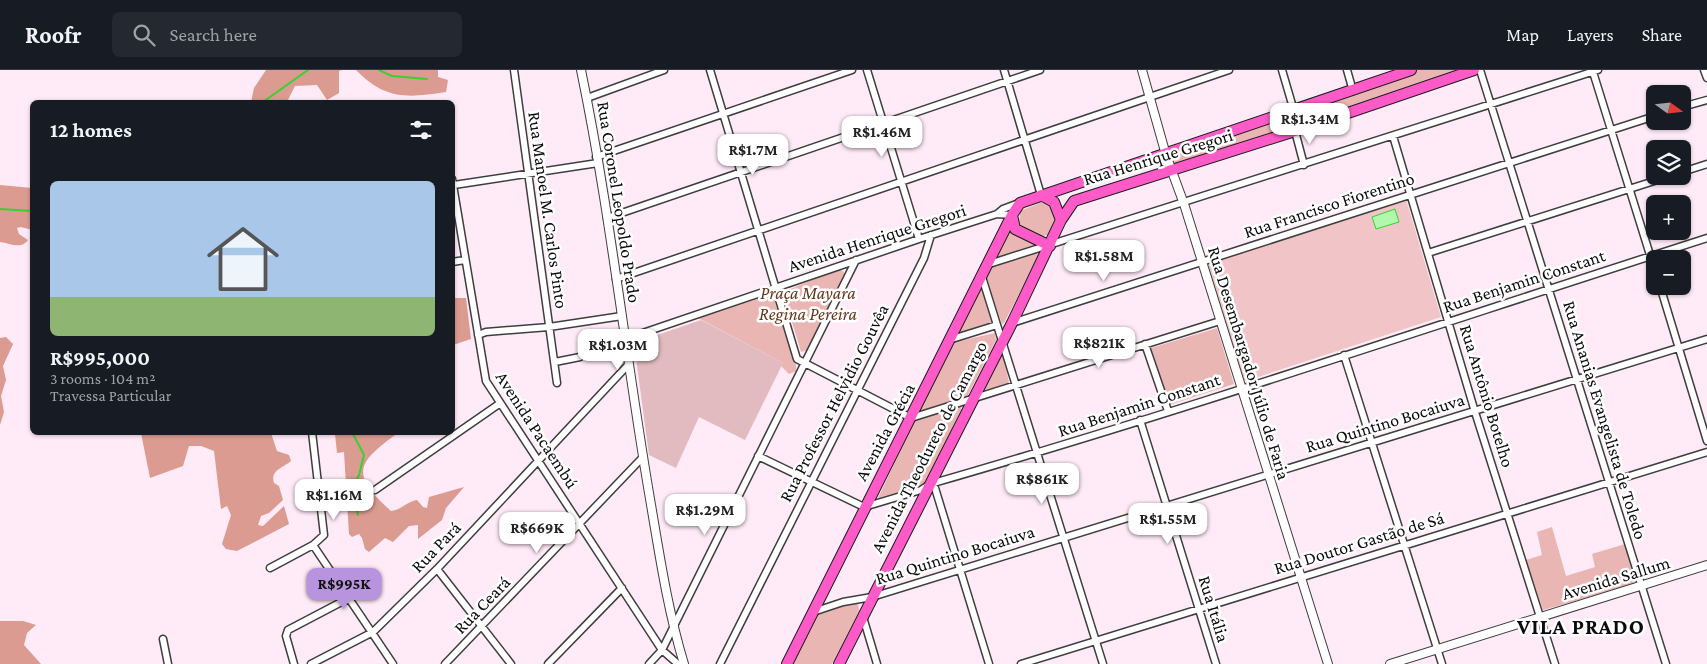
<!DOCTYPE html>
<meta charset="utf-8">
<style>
body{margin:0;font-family:"Crimson Pro",serif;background:#242831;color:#f1f3f6;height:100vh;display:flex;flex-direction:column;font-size:19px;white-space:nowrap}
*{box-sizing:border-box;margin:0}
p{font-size:16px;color:#9ea1a6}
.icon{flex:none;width:28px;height:28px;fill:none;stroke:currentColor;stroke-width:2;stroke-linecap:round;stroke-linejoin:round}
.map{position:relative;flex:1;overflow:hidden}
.side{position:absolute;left:30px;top:30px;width:425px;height:335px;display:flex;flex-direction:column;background:#171b24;border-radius:8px;box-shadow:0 1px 4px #0004}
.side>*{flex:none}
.needle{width:32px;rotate:105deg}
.tools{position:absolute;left:1646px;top:15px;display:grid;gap:10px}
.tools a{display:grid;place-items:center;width:45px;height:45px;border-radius:8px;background:#171b24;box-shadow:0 1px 4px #0004;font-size:25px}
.price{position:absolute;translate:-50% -42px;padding:0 11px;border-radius:10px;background:#fff;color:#222;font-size:16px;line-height:32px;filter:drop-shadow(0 1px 2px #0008)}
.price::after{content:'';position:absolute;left:50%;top:30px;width:15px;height:11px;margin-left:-8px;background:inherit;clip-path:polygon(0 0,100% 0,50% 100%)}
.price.selected{background:#b994de;color:#111}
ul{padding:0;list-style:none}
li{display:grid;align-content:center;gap:10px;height:265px;padding:0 20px}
li span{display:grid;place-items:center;height:155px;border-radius:8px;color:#555}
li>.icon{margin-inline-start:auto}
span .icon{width:90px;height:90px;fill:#fffc;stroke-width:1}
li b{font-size:21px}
h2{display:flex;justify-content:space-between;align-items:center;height:60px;padding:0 20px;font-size:21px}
header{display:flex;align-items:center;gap:30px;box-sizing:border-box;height:70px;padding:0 25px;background:#171b24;border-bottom:1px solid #363941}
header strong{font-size:24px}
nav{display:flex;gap:28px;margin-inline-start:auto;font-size:18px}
.search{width:350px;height:45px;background:#242831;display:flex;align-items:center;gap:12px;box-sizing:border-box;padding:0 18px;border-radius:8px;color:#9ea1a6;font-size:19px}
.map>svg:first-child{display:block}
.green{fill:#eab6b3}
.forest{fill:#dc9b91}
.cemetery{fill:#e1bbbf}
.pitch{fill:#f1c5c8}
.water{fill:#b0f8ac;stroke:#35d231}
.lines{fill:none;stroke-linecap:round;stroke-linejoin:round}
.stream{stroke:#35d231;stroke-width:2}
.minor-casing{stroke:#3e3e3e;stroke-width:9}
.tertiary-casing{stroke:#3e3e3e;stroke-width:10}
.primary-casing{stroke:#1c1c1c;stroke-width:12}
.minor{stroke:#fff;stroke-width:6}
.tertiary{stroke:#fff;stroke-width:8}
.primary{stroke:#fe5bc8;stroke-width:10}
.labels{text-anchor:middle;stroke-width:5;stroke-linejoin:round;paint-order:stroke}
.street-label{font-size:18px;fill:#0b0b0b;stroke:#fff}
.park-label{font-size:18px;font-style:italic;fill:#65361a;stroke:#fff}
.district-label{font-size:22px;font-weight:bold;letter-spacing:1px;fill:#0b0b0b;stroke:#fff}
</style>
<header>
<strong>Roofr</strong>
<div class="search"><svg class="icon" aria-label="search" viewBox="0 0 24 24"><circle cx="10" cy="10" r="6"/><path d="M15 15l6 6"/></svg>Search here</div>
<nav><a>Map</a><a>Layers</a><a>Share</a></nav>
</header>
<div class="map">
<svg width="1707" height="594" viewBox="0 0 1707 594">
<rect width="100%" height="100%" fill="#ffeaf7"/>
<path class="green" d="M1418,0H1466L1174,95L1170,80Z
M1040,133H1045L1054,138L1057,148L1048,165L1037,167L1019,156L1020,141Z
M1009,156L1023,169L1041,174L994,191Z
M1041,181L1004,253L1002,254L986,209L991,196Z
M839,199L844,202V206L808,280L801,282L783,222Z
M981,214L993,254L959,265L958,263Z
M772,223L796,295V301L789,304L781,296L783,293L698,248Z
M1217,258L1234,314L1169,335L1151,278Z
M995,263L996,270L967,327L919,342L955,272Z
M1002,276L1009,313L1005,316L982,320Z
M957,336L961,337V340L925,414L878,428L915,350Z
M1552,457L1566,506L1595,497L1592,484L1625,474L1636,509L1633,515L1543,540L1526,490L1542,485L1537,462Z
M853,531L858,533L859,541L832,594H791L816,543Z"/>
<path class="forest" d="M266,0H342L339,1V23L327,30L317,15L295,16L287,32H251L254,18Z
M356,0H438V7L448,10L446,22C408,28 385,30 356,0Z
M0,115L32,118V160L21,157L17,158L19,164L28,170C21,180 10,173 0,172Z
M453,228H466L471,269L453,275Z
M6,267L13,274L3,296L6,310L1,326L4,342L0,355V268Z
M337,362L398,363C356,393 350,404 391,441C401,440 406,432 417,430L423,437L427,438L429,427L464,417L446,438L442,450L418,469V455L409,456L393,472L385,468L369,482L365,479L362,468L359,464L352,467L349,464L344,382L337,383L335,364Z
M141,363H271L277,381L289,385L291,391C283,398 270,400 274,413L279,416L283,430L269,443L261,446L258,455L263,456L284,436L289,454L237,481L226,479L222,474L231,445L227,436L221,439L214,381L201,376H189L183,396L150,408Z
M0,551H23L36,555L27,563L24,575L41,594H0Z"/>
<path class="cemetery" d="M701,250L783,293L745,370L699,347L676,398L649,385L634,273Z"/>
<path class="pitch" d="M1406,129L1441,247L1246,311L1241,308L1208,198L1210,193Z"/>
<path class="water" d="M1395,139L1399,152L1376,159L1372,147Z"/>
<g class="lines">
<path class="stream" d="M379,0L392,6L427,9
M263,32L308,0
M0,139L32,141
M352,362L364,385L359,405L352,419L358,445"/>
<g class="minor-casing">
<path id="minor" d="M514,0L557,313
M710,0L797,289L911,348L1220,251
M867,0L919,169
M1004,0L1041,125
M1282,0L1294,41L1295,61L1304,95
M1347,0L1353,21
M1480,0L1666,594
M1704,0L1707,8
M1593,2L1655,201
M587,28L664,0
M1682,37L1707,30
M1393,66L1475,342L1555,594
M596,87L852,0
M1682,102L1707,94
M452,109L486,311L662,580L678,594
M454,115L598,93
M997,144L1003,139L1019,133
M607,148L1040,0
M1428,183L1670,106
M452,192L465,190
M989,194L1598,0
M982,207L1103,594
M616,209L1229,0
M1660,216L1707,371
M1012,253L1655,46
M478,265L486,262L549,257L622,246
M625,269L919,169L997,144L1012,145
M952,269L997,255
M1145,274L1168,341
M1344,285L1442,594
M555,292L580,287
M1140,350L1216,594
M758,386L864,437L921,420L930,414C1191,339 1448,251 1707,168
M930,414L935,418L989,594
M375,420L499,334
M313,475L393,594
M270,498L313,475L324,465L312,362
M437,499L511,594
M813,542L843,532L872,527L1707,269
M863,547L877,594
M163,569L168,594
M294,594L286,566L288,560L349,528
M311,594L373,562L437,499L628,295
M445,594L643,387
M548,594L622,518
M649,594L662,580L856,190
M720,594L924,188L931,165
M1021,594L1707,382"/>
</g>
<g class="tertiary-casing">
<path id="tertiary" d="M581,0C610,140 625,282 649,423C659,481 667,538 684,594
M1142,0L1166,85L1184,134L1328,594
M1390,594L1707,495"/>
</g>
<g class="primary-casing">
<path id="primary" d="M1041,125L1054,132L1061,150
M1012,145L1015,159L1050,176
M787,594L1012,145L1020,133L1411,0
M839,594L1012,253L1061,150L1074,131L1295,61L1474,0"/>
</g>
<use href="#minor" class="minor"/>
<use href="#tertiary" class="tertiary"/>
<use href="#primary" class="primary"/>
</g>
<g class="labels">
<g class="street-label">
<text transform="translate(1158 87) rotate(-17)" y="6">Rua Henrique Gregori</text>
<text transform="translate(619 132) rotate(81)" y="6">Rua Coronel Leopoldo Prado</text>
<text transform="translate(1329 135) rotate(-18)" y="6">Rua Francisco Fiorentino</text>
<text transform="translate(548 140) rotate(82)" y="6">Rua Manoel M. Carlos Pinto</text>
<text transform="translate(877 168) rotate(-18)" y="6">Avenida Henrique Gregori</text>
<text transform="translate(1524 211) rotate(-18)" y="6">Rua Benjamin Constant</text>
<text transform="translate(1249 293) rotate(73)" y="6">Rua Desembargador Júlio de Faria</text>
<text transform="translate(1487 326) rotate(73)" y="6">Rua Antônio Botelho</text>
<text transform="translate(834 333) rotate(-63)" y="6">Rua Professor Helvidio Gouvêa</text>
<text transform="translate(1139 335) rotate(-18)" y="6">Rua Benjamin Constant</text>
<text transform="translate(1605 350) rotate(73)" y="6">Rua Ananias Evangelista de Toledo</text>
<text transform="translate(1385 353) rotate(-17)" y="6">Rua Quintino Bocaiuva</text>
<text transform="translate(537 360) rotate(57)" y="6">Avenida Pacaembú</text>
<text transform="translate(885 362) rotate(-62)" y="6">Avenida Grécia</text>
<text transform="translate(929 377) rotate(-63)" y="6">Avenida Theodureto de Camargo</text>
<text transform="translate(1359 473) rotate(-17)" y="6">Rua Doutor Gastão de Sá</text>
<text transform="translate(436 477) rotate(-46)" y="6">Rua Pará</text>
<text transform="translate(955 485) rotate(-17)" y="6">Rua Quintino Bocaiuva</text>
<text transform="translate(1616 508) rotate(-17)" y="6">Avenida Sallum</text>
<text transform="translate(482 535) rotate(-46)" y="6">Rua Ceará</text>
<text transform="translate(1214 539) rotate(73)" y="6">Rua Itália</text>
</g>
<g class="park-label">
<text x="808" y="229">Praça Mayara<tspan x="808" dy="21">Regina Pereira</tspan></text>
</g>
<g class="district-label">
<text x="1581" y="564">VILA PRADO</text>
</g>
</g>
</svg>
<div class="tools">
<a><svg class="needle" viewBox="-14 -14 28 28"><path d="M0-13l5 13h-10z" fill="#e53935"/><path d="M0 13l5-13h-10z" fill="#9ea1a6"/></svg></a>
<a><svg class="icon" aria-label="layers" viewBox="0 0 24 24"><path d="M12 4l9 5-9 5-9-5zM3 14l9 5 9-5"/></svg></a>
<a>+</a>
<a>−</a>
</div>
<b class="price" style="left:1310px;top:75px">R$1.34M</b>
<b class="price" style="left:882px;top:88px">R$1.46M</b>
<b class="price" style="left:753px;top:106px">R$1.7M</b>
<b class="price" style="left:1104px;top:212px">R$1.58M</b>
<b class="price" style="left:1099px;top:299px">R$821K</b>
<b class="price" style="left:618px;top:301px">R$1.03M</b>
<b class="price" style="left:1042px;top:435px">R$861K</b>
<b class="price" style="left:334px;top:451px">R$1.16M</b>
<b class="price" style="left:705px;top:466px">R$1.29M</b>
<b class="price" style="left:1168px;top:475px">R$1.55M</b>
<b class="price" style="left:537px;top:484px">R$669K</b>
<b class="price selected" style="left:344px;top:540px">R$995K</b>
<section class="side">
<h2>12 homes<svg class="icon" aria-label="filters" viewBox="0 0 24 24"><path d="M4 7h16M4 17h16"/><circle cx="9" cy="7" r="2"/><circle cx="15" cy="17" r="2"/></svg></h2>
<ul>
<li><span style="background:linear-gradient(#a9c7e8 75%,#8fb573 0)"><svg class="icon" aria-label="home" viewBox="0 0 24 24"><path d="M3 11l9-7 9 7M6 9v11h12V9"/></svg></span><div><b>R$995,000</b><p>3 rooms · 104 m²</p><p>Travessa Particular</p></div></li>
</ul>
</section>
</div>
